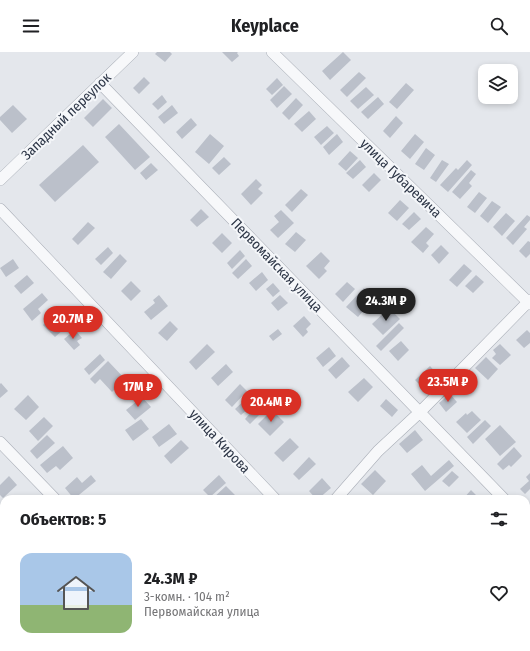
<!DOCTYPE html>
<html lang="ru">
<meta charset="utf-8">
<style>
body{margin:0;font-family:"Fira Sans Condensed",sans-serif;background:#f2f2f2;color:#202124;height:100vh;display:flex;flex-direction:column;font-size:15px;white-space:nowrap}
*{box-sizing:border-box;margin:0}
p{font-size:13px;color:#757577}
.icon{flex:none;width:22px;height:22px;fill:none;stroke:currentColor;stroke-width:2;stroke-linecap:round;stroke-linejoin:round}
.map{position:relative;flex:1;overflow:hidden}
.details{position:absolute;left:0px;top:443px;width:530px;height:156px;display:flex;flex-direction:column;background:#fff;border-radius:12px 12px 0 0;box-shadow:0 2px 6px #0003}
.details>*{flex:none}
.buttons{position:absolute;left:478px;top:12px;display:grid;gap:8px}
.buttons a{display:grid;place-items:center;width:40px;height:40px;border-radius:8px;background:#fff;box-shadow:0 2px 6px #0003;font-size:20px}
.price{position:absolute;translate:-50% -34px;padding:0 9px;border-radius:14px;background:#d93025;color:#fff;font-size:13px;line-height:26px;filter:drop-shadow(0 1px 2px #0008)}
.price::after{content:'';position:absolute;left:50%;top:24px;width:12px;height:9px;margin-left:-6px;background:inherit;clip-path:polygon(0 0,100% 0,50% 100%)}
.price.current{background:#222;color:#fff}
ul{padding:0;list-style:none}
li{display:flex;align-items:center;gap:12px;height:100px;padding:0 20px}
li+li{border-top:1px solid #e0e0e0}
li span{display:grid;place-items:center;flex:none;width:112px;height:80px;border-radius:12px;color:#555}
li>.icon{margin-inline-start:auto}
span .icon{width:48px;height:48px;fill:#fffc;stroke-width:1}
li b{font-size:17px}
h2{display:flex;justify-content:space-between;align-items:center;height:48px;padding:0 20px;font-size:17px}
header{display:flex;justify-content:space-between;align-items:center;height:52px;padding:0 20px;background:#fff;font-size:18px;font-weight:700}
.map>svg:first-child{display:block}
.building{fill:#bbc0ca}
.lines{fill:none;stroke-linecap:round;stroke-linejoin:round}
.minor-casing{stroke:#a9aeb7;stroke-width:12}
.minor{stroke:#f7f8fa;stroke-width:11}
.labels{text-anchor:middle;stroke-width:4;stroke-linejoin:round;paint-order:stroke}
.street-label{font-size:14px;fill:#2b3445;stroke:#f4f6f9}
</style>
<header><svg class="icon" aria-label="menu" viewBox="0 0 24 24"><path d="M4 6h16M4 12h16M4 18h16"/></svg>Keyplace<svg class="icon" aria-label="search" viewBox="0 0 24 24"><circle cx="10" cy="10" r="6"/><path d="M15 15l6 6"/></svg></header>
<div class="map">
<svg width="530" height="599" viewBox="0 0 530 599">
<rect width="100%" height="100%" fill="#e4e7ec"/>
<path class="building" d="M157,0H170L172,2L165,10L155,2Z
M222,0H238L237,1L239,4L232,10Z
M343,0L351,8L330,28L322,19Z
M359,20L366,26L347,45L340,38Z
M144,25L150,31L139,42L133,36Z
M277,26L283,33L272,43L266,37Z
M406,31L414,38L397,57L389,50Z
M284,34L292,42L277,56L270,48Z
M366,35L374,43L358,57L350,49Z
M162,43L167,50L158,58L152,52Z
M378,45L384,52L368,67L361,60Z
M296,46L303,53L289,68L282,61Z
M103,47L112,56L93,75L84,66Z
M13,53L27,67L12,81L0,68V65Z
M172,53L178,61L164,72L158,65Z
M309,59L316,67L302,80L294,72Z
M396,64L403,71L390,86L383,79Z
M191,66L197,73L182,87L176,80Z
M119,72L150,105L135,118L105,85Z
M327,74L334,81L321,93L314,85Z
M210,82L224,94L209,112L195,100Z
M337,82L343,90L329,103L323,95Z
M415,82L424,90L410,107L401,99Z
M83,93L99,110L55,150L39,133Z
M426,96L435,103L424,118L415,112Z
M350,99L358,106L346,119L338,112Z
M224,105L231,112L219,123L212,116Z
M360,108L366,115L353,127L346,121Z
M442,108L449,112L436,130L430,126Z
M467,108L472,113L448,140L440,133L456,116L458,118Z
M151,111L158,118L146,128L140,121Z
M471,118L476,122L469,131L472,134L460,147L452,140Z
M374,121L381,128L369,140L362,133Z
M256,127L262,133L258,137L263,141L251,153L241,142Z
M301,137L308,143L292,160L285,153Z
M479,140L487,146L475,161L467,155Z
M400,148L409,156L397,169L388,161Z
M492,149L501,155L488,171L480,164Z
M201,157L209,165L197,175L190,168Z
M281,158L294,171L278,186L270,178L279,170L274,164Z
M414,160L421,167L409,178L402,172Z
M506,161L515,169L502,184L493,175Z
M527,163L530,165V168L524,175L527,177L513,193L506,186Z
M88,170L95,176L78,193L72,187Z
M426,175L434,182L426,191L429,194L423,201L411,190Z
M296,180L306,188L295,200L285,192Z
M222,181L232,191L222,201L212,191Z
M528,189L530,190V202L526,206L519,199Z
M441,193L449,201L439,212L431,203Z
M108,195L113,201L101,213L95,207Z
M240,198L245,204L232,217L227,211Z
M321,200L330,209L324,216L327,219L319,227L306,214Z
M120,202L127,209L111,227L103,220Z
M13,207L19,216L6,225L0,216Z
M246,207L252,214L238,227L232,221Z
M464,212L472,219L457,235L449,228Z
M262,220L268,228L256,239L249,231Z
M27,223L34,231L21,242L14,234Z
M476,223L484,230L473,241L465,234Z
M131,229L141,239L131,249L121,239Z
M347,230L355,237L343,250L335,242Z
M273,231L280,239L273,245L266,237Z
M364,236L369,240L363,247L369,252L358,265L346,255Z
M42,241L48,248L38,257L41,261L32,269L23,257Z
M159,243L168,254L151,268L144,260L155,251L153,248Z
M280,243L288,251L278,259L271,251Z
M389,256L400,267L383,283L372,272Z
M57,259L66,267L60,273L64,277L55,285L43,273Z
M304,264L311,272L306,277L308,280L303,285L293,274Z
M170,269L178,277L167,289L158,281Z
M399,271L404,276L381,299L376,294Z
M278,277L282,282L273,289L269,284Z
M75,278L82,286L77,289L80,293L74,298L64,287Z
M527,278L530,281V291L524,296L516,288Z
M401,289L409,298L398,309L389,299Z
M207,292L215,300L196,318L189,310Z
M500,292L511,303L500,313L492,306L496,302L493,298Z
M329,295L336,304L323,315L316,306Z
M100,302L105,308L89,323L84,317Z
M342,305L350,314L336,327L328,318Z
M486,305L498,317L488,328L475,316Z
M108,309L125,327L112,340L100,327L95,332L90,327Z
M226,312L233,320L218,334L211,326Z
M430,314L438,323L424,337L415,328Z
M364,326L373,335L358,350L348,340Z
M1,331L8,339L0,346V332Z
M240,332L247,339L232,355L225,348Z
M450,342L457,350L446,360L439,351Z
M28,343L39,355L26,368L14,357Z
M142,345L151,355L135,368L126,358Z
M248,345L253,351L257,348L266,356L250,372L245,367L252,359L249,356L241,363L235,357Z
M386,347L398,358L392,365L380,354Z
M272,358L284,370L270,384L258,372Z
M472,359L481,368L467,381L456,370L466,361L467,363Z
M44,365L53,374L38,389L29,379Z
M141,367L149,377L133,389L125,378Z
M485,368L491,374L473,392L467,385Z
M169,372L177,382L159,395L152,385Z
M500,373L516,390L500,404L485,387Z
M415,378L423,388L407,401L399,392Z
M47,383L55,391L37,407L30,399Z
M290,386L299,395L283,410L274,401Z
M181,388L189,396L171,412L164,404Z
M63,394L73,406L60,418L56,414L47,421L40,413Z
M514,395L522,404L511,415L509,413L503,418L497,412Z
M309,405L316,412L299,428L293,422Z
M449,408L454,414L425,439L411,422L422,413L431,424Z
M375,418L386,429L373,443L361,432Z
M452,419L459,425L449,435L442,429Z
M530,421V437L525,442L520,437L529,429L526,425Z
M91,423L96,429L74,447L65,436L77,425L82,431Z
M219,423L226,431L210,445L203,438Z
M9,424L17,433L3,446L0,443V433Z
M322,426L331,436L318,447H316L309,439Z
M226,434L237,445L236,447H212Z
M471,438L477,444L475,447H463Z
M529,499L530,501V513L528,515L526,513V502Z
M4,557V575L0,579V561Z
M28,595H37L41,599H24Z
M237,595H250L251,597L249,599H233Z
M357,595H372L367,599H360Z"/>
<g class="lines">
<g class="minor-casing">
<path id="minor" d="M272,0L530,252
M100,31L504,447
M0,128L133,0
M0,157L275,447
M0,390L55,447
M336,447L378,399L420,360L530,248
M526,470L530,474
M416,595L420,599
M195,599L199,595"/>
</g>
<use href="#minor" class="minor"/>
</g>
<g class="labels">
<g class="street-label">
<text transform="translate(66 64) rotate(-44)" y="5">Западный переулок</text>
<text transform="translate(401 126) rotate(44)" y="5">улица Губаревича</text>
<text transform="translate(277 213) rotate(46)" y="5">Первомайская улица</text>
<text transform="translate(220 389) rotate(47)" y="5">улица Кирова</text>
</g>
</g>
</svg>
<div class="buttons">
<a><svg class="icon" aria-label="layers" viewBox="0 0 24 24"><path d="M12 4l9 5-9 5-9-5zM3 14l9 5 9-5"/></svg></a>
</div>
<b class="price current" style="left:386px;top:270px">24.3M ₽</b>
<b class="price" style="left:73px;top:288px">20.7M ₽</b>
<b class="price" style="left:448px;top:351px">23.5M ₽</b>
<b class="price" style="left:138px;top:356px">17M ₽</b>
<b class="price" style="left:271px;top:371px">20.4M ₽</b>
<section class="details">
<h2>Объектов: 5<svg class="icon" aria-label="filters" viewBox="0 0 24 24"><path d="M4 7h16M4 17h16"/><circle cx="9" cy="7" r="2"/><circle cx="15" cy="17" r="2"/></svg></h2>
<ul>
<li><span style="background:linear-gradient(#a9c7e8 65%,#8fb573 0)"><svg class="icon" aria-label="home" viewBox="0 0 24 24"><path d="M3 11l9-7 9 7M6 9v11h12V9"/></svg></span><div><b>24.3M ₽</b><p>3-комн. · 104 m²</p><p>Первомайская улица</p></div><svg class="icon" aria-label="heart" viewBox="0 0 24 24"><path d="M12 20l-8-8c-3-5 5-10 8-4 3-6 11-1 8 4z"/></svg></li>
</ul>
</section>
</div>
